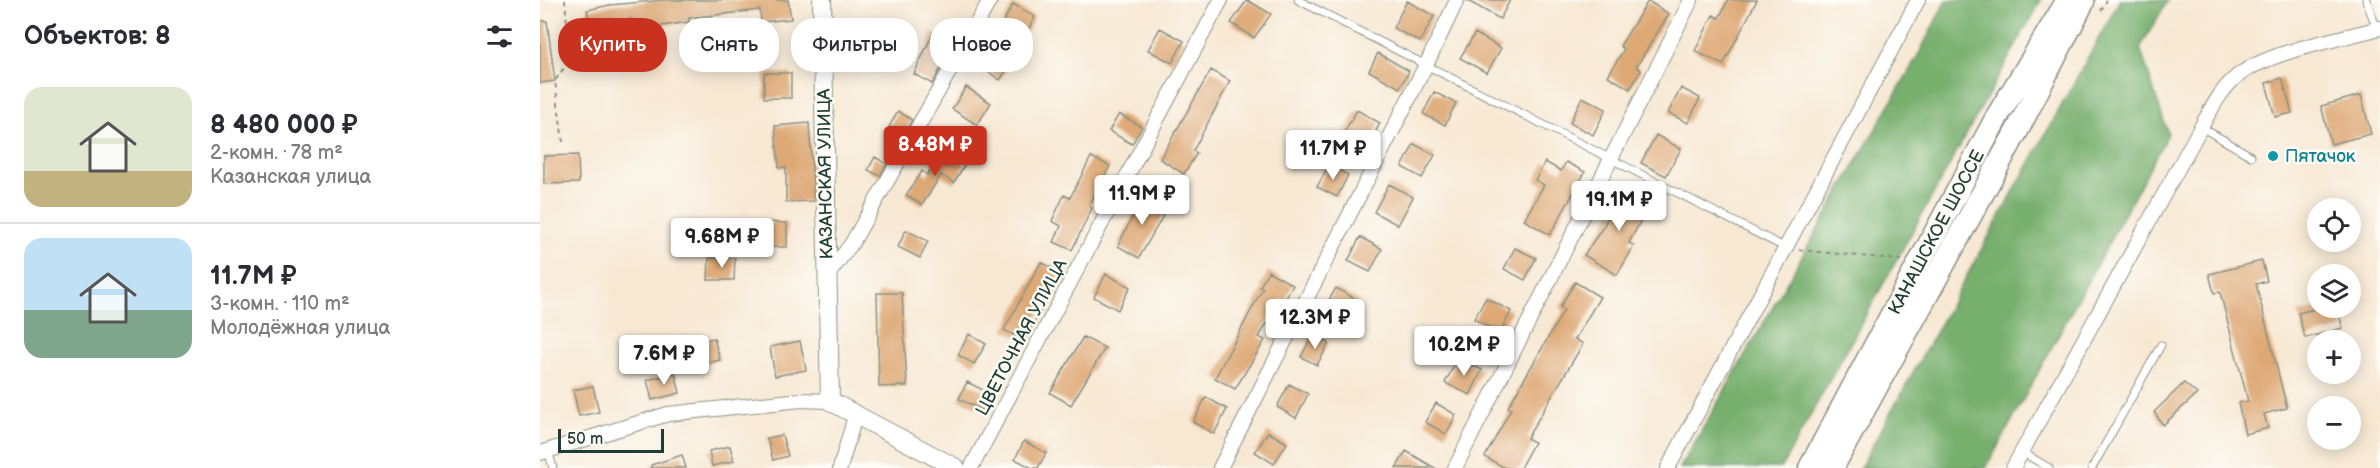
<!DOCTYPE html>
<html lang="ru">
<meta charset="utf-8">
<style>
body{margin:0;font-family:"Balsamiq Sans",sans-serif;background:#f2f2f3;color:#2b2b33;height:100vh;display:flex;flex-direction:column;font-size:22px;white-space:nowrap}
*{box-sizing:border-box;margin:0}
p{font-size:20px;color:#7c7c81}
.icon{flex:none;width:33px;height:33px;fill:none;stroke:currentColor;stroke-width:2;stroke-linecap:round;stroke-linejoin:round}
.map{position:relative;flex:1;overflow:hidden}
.sheet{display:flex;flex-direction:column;background:#fff;width:540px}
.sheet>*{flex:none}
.guide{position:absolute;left:18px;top:18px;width:570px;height:54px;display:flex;gap:12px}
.tools{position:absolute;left:1767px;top:198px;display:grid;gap:12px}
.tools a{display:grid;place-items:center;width:54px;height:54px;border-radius:50%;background:#fff;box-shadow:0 3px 15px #0003;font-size:30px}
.scale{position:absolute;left:18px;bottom:15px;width:106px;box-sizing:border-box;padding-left:6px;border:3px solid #1f3d34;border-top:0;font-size:16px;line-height:21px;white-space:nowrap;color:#1f3d34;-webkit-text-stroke:4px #fdfcf7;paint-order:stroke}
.price{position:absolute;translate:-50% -51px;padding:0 14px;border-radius:6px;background:#fff;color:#222;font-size:20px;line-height:39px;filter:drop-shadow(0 2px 3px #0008)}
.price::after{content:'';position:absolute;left:50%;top:36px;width:18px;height:14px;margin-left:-9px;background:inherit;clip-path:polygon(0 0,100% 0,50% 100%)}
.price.active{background:#c8321e;color:#fff}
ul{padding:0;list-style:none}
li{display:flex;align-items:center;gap:18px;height:150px;padding:0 24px}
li+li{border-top:2px solid #e1e1e2}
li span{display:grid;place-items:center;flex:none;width:168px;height:120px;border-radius:18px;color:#555}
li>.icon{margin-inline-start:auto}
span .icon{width:72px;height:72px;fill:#fffc;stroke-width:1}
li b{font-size:26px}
h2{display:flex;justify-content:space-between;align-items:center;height:72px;padding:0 24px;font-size:26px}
.pill{padding:0 21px;border-radius:24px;background:#fff;box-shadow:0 3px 15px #0003;font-size:21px;line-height:54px}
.pill.active{background:#c8321e;color:#fff}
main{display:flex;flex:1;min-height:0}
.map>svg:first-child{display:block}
.forest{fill:#77af6d;stroke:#4b7650;stroke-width:1.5}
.building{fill:#dea875}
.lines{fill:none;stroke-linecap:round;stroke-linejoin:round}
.service-casing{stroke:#8b9284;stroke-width:9}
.minor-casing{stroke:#8b9284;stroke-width:16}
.tertiary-casing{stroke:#8b9284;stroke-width:20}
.primary-casing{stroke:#8b9284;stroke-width:25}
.path{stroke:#8b9284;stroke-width:2;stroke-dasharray:4.5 4.5;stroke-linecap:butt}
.service{stroke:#fff;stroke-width:7}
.minor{stroke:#fff;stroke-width:14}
.tertiary{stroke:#fff;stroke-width:18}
.primary{stroke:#fff;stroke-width:22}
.culture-dot{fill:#0f9aa8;stroke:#fdfcf7;stroke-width:2}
.labels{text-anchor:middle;stroke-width:5;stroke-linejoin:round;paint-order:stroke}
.culture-label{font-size:18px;fill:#0d838f;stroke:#fdfcf7;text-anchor:start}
.street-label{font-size:18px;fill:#1f3d34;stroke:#fdfcf7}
</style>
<main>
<section class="sheet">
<h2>Объектов: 8<svg class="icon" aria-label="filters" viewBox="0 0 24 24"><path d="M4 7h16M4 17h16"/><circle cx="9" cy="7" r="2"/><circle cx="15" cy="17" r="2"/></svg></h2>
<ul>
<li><span style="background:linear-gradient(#dfe7d0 70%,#c2b280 0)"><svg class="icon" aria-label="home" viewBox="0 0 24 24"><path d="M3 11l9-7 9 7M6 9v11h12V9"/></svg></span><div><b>8 480 000 ₽</b><p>2-комн. · 78 m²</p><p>Казанская улица</p></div></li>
<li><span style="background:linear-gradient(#bfe0f5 60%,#7fa58c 0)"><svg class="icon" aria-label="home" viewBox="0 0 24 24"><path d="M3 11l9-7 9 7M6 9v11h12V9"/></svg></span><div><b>11.7M ₽</b><p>3-комн. · 110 m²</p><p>Молодёжная улица</p></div></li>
</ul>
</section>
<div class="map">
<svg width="1840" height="468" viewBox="0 0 1840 468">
<rect width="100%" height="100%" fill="#fdfcf7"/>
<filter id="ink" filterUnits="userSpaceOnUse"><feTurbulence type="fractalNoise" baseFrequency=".0167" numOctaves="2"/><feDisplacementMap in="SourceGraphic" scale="12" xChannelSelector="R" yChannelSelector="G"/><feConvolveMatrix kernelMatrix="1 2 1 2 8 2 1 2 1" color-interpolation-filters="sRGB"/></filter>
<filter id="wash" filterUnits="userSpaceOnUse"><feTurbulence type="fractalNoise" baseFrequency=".008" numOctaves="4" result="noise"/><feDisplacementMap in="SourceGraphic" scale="24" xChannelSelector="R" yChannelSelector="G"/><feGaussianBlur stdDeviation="1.35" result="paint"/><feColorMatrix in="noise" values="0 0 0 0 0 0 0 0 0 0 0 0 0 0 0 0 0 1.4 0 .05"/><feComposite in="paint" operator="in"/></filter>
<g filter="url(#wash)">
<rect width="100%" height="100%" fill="#f7e8d3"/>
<path class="forest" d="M1406,0H1501L1241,468H1140L1380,52Z
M1580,0H1628L1600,48L1628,134L1446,468H1320Z"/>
<g id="blocks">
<path class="building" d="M125,0H248L251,19L221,22L220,10L149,18V22L114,27L91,29V19L51,28L47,10L70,5Z
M707,0L731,14L714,38L691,23Z
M926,0H970L960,19Z
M1188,0H1217L1183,65L1155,51L1173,15L1179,18Z
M867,1L894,16L880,42L853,28Z
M1108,1L1129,14L1096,67L1101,70L1090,89L1068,76L1084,49L1080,46Z
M473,4L495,17L484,37L462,24Z
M0,21H7L15,81L0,83Z
M620,28L644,41L632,63L608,50Z
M393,33L415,43L392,84L374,74Z
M935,33L961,48L947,73L920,58Z
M451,49L472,62L460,80L440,66Z
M838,53L869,71L860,88L829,71Z
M671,70L690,81L653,151L657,153L644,174L620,159Z
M224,73H251V98H224Z
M1742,78L1752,113L1735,117L1726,83Z
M426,87L451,103L437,125L412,109Z
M1141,88L1160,98L1148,123L1128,113Z
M894,92L916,103L905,125L883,114Z
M1821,95L1831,134L1791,144L1781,106Z
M1042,97L1066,109L1053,135L1030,123Z
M817,110L840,123L827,148L803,134Z
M358,111L372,120L363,136L349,127Z
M579,114L602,127L592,144L569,131Z
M269,123L274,201L246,202V167L239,168L235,126Z
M1116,135L1141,149L1126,176L1101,163Z
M874,144L895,155L882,178L862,167Z
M402,150L425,164L414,183L401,175L382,205L366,195L382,171L387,175Z
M38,155L39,183L4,184V156Z
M335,157L347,164L340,176L328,170Z
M551,157L570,166L549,206L552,208L532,250L514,242L521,226L512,221L524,195L530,198Z
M1005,162L1021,171L1026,162L1045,172L1010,235L984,220L1004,185L995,180Z
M789,165L808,175L797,197L777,187Z
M849,184L873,197L858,225L834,212Z
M1084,187L1111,201L1089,243L1094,246L1077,275L1044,255L1063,227Z
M603,195L628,207L599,258L578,246Z
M226,222L247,223V247H226Z
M366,230L388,241L380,258L358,247Z
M820,237L842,249L830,272L808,261Z
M975,248L996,258L985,280L964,269Z
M169,258H195L194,280H168Z
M1722,261L1727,281L1716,284L1747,408L1724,414L1728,428L1705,434L1698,403L1708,401L1680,292L1674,293L1669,274Z
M501,262L522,273L484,340L464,330Z
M728,271L753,285L745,300L741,299L719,337L725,340L695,389L675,378L723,288L720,287Z
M566,274L590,287L578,310L554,297Z
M1035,282L1060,297L1035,339L1043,344L987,438L994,442L980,468H965L945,457L971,409L968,407L1024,310L1020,307Z
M796,288L819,301L805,325L782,312Z
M337,293H362L367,386L339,387Z
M946,298L971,311L960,333L934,319Z
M1779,308H1797L1803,328L1765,338L1758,313Z
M429,334L446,344L434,364L418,355Z
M773,334L789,343L777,365L761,357Z
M543,337L565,348L531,405L510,393Z
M174,338L180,360L164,364L158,341Z
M260,341L266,370L235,376L230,347Z
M918,358L942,370L930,395L905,383Z
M135,373L140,393L112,400L107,380Z
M427,382L451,394L442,410L419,399Z
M1644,383L1657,394L1623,425L1614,412Z
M749,384L768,394L756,418L737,407Z
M53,386L59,412L39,416L33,390Z
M666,397L687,409L674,434L653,422Z
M896,403L916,415L906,434L885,422Z
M728,432L747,443L734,464L715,452Z
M242,435L248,456L233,460L227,438Z
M484,441L506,453L498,468H492L475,459Z
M190,446L194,461L172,466L169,451Z
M866,451L895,468H856Z
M142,455L146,468H111V465Z"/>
</g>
</g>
<g filter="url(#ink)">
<use href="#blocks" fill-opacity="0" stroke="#8b9284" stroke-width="1.5"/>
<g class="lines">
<g class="service-casing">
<path id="service" d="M758,0L1246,248
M1826,0L1837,29
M1661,127L1711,156
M8,450L13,468
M1482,452L1509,468
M1552,468L1621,345"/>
</g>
<g class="minor-casing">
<path id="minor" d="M287,276L312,243L450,0
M0,453L128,414L261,400L290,401
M300,468L316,413
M431,468L681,0
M680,468L886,65L917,0
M915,468L1151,0
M1128,468L1378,0
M1473,468L1661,127C1671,110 1680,91 1695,78C1725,52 1800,39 1840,28"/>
</g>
<g class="tertiary-casing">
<path id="tertiary" d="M282,0L290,401L416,468"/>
</g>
<g class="primary-casing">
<path id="primary" d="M1270,468L1458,115L1528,0
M1292,468L1479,127L1543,2"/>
</g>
<path class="path" d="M1561,11L1567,0
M23,142L15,81L30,59L25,0
M1259,250L1361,260"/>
<use href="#service" class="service"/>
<use href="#minor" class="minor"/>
<use href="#tertiary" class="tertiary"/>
<use href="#primary" class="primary"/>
</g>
</g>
<circle class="culture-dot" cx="1733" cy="156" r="6"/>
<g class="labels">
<g class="culture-label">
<text x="1745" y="162">Пятачок</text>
</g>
<g class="street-label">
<text transform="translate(285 174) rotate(-91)" y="6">КАЗАНСКАЯ УЛИЦА</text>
<text transform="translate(1396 232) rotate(-62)" y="6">КАНАШСКОЕ ШОССЕ</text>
<text transform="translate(481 337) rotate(-62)" y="6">ЦВЕТОЧНАЯ УЛИЦА</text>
</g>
</g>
</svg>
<div class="tools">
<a><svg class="icon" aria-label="locate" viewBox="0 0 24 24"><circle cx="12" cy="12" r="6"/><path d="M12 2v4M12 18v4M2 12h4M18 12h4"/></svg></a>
<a><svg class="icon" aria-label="layers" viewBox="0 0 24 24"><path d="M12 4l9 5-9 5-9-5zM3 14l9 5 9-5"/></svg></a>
<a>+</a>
<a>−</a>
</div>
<div class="scale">50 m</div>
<b class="price active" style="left:395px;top:177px">8.48M ₽</b>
<b class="price" style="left:793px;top:181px">11.7M ₽</b>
<b class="price" style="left:602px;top:226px">11.9M ₽</b>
<b class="price" style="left:1079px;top:232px">19.1M ₽</b>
<b class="price" style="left:182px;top:269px">9.68M ₽</b>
<b class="price" style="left:775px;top:350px">12.3M ₽</b>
<b class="price" style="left:924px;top:377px">10.2M ₽</b>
<b class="price" style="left:124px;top:386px">7.6M ₽</b>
<div class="guide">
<a class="pill active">Купить</a>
<a class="pill">Снять</a>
<a class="pill">Фильтры</a>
<a class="pill">Новое</a>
</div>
</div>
</main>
